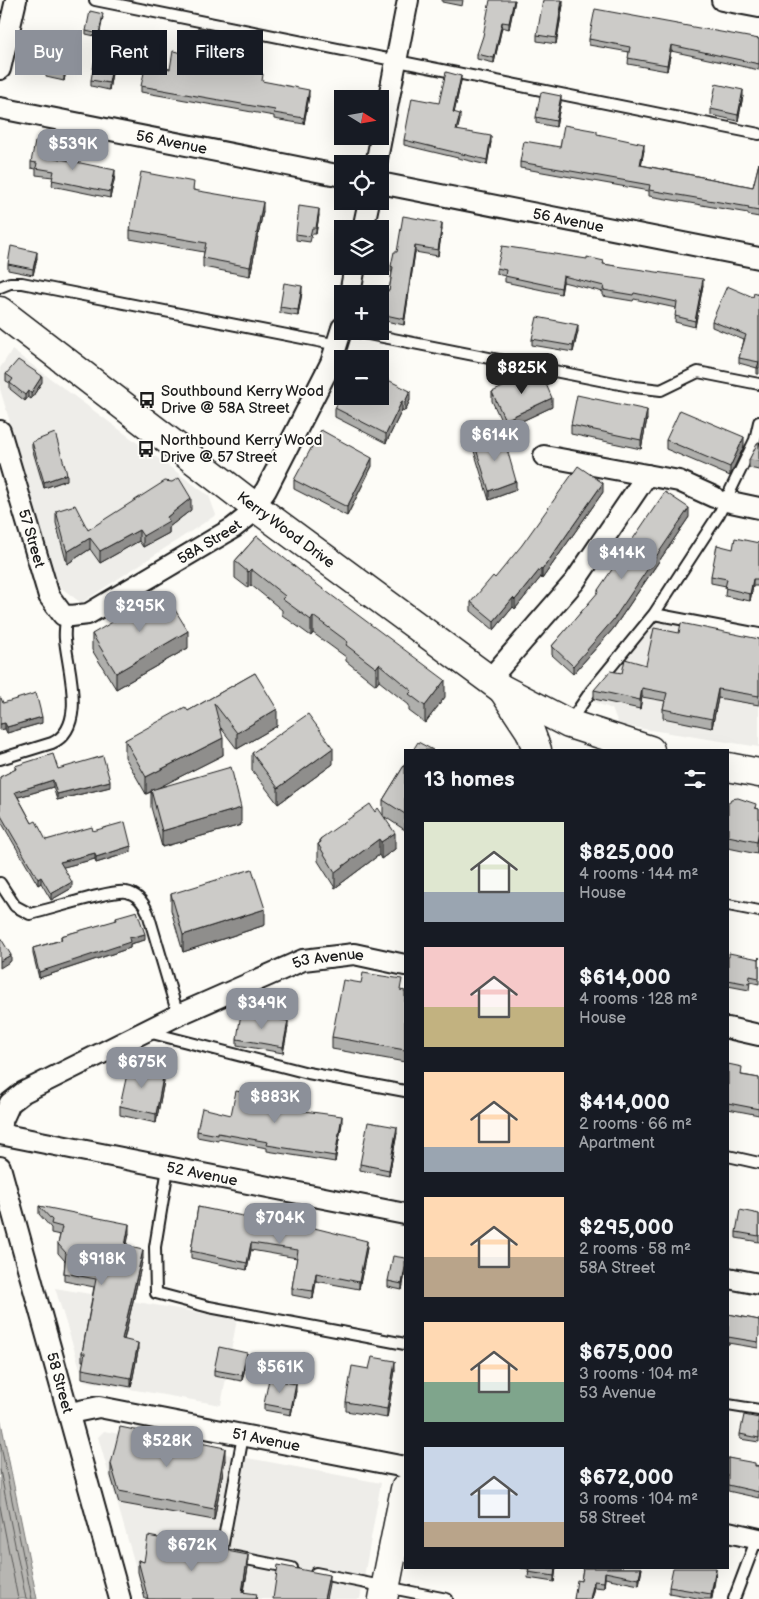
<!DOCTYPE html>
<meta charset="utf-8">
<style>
body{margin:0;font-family:"Balsamiq Sans",sans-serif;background:#20242c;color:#f1f3f6;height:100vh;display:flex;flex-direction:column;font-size:19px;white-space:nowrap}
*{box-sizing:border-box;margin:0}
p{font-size:16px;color:#9ea1a6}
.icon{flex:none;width:28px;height:28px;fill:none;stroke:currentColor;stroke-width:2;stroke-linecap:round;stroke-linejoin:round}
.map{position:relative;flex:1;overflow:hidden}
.details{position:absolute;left:404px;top:749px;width:325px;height:820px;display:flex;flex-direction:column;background:#171b24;border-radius:0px;box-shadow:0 5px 20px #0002}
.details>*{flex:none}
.top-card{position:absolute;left:15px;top:30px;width:314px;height:45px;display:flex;gap:10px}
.needle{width:32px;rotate:101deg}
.tools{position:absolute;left:334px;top:90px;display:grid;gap:10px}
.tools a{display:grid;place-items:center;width:55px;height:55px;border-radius:0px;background:#171b24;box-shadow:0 5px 20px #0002;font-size:25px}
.price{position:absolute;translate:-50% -42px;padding:0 11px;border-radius:10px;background:#8c9099;color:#fff;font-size:16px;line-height:32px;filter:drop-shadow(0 1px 2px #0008)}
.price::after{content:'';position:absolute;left:50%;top:30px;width:15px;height:11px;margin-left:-8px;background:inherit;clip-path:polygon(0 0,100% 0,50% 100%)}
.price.active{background:#222;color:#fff}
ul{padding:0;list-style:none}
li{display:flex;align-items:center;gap:15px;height:125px;padding:0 20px}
li span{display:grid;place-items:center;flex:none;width:140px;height:100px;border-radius:0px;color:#555}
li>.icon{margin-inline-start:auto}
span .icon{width:60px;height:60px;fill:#fffc;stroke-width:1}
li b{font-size:21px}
h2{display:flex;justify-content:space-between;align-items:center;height:60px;padding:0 20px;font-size:21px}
.pill{padding:0 18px;border-radius:0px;background:#171b24;box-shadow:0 5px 20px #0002;font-size:18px;line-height:45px}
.pill.active{background:#8c9099;color:#fff}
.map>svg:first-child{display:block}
.built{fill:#eeede9}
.water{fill:#b7b6b2;stroke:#797876}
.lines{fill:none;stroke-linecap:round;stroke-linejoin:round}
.shore{stroke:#5a5a58;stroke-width:1}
.lane-casing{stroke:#1c1c1c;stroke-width:14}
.street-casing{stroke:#1c1c1c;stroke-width:24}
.secondary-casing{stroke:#1c1c1c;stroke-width:31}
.lane{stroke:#fdfcf7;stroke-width:10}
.street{stroke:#fdfcf7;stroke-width:20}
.secondary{stroke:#fdfcf7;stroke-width:28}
.wall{fill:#afafac;stroke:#1c1c1c}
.shaded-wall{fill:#8f8e8c;stroke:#1c1c1c}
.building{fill:#cccbc8;stroke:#1c1c1c}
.labels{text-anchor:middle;stroke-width:4;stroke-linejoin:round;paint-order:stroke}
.street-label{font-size:15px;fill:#1c1c1c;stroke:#fdfcf7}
.poi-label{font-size:15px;fill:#1c1c1c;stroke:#fdfcf7;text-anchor:start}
</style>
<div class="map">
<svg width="759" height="1599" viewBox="0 0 759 1599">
<rect width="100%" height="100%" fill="#fdfcf7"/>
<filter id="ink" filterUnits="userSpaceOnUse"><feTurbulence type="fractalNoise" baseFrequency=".02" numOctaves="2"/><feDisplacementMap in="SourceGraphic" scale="10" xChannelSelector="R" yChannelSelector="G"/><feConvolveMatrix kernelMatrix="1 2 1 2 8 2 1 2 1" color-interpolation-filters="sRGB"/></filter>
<g filter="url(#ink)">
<path class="built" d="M12,350L209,496L216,515L81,603L59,586L0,389V368Z
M654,612L759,636V747L619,725L612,709L594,702L596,692L583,688Z
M55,1288L237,1319L221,1405L84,1381Z
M104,1431L381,1483L360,1599H145L98,1437Z"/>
<path class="water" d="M0,1417L37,1599H0Z"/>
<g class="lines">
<path class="shore" d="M0,1441L32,1599
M0,1470L26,1599
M0,1506L18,1599"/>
<g class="lane-casing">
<path id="lane" d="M95,0L759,134
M0,287L10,283H22L338,345
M353,331L635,387L661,390L698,372L759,384
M654,614L759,634
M569,723L591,691L654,614L719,514L755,440L759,422
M0,759L52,743C88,727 67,667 65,639C64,632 66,623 66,616
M0,883L15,906L30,914C49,910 112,889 126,892C137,894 144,903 148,913L178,1015
M728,905L759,911
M148,1032L308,1073L405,1091
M728,1156L759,1163
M168,1168L155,1247L156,1293L209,1307L405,1344
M728,1405L759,1410
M243,1436L221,1554L292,1568
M316,1573L447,1599
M734,1599L757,1538"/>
</g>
<g class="street-casing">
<g id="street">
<path d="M722,0L759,7"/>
<path d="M0,69L16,0"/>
<path id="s1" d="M0,108L342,176"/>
<path d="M376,164L408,0"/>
<path id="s2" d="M380,183L759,258"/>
<path d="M363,229L369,201"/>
<path d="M350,294L355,266"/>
<path id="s3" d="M0,431L49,596L63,615L71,616L88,614L233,528L247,517L266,490L331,363L342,328"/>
<path d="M544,456L679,481L714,497"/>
<path d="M726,501L759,508"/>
<path d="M489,680L575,581L647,475"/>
<path d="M728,1028L759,1035"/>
<path id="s4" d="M0,1125L10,1103L24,1092L178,1015L303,960L354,954L405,965"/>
<path id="s5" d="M0,1134L405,1214"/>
<path id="s6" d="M0,1167L120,1599"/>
<path d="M728,1278L759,1284"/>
<path id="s7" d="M70,1413L99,1407L405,1467"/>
<path d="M728,1532L759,1539"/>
</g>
</g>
<g class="secondary-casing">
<g id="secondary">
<path id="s8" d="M0,311L255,507L502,689L569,724L650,750"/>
<path d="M503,690L530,731L537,750"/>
<path d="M728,767L759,773"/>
<path d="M383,1599L405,1489"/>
</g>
</g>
<use href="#lane" class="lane"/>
<use href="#street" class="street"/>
<use href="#secondary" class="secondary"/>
</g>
<path class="wall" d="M442,0H463L462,6L442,2Z
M515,0L509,29L502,27L494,63L477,59V54Z
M563,5L556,44L537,41V35Z
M103,17L99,37L86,34V31Z
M589,39H759V70L671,51L667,71L628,64L629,52L589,45Z
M193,60L309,96L304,124L274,119V116L141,92V86L170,69Z
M68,61L64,81L46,77V70Z
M113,68L109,90L91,86V80Z
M461,81L454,113L460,120L457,130L491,142L487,165L404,145V140Z
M743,96L738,121L711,115V109Z
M561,102L556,127L536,123V117Z
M597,135L644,150L641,165L753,187L759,163V217L748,215V213L649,196V191L520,168V162Z
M48,151L47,156L115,176L110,198L52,186L53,177L36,175V169L31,168V162Z
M194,190L263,211L250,276L203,267V258L204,252L130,239V230Z
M319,215L316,234H312L310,242L296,240V234Z
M442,229L438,256L415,252L404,325L381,320V314L389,291L392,272H391V266L397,252Z
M37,258L33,275L8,270V264Z
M604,264L703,285L695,327L675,322L676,308L634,299L633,301L603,296V292L563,282L561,294L505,282V276L497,274V268Z
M302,292L298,316L280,313V307Z
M759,295V374H757V368L739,363V358L744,340L712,327V321L753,297Z
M578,331L573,352L532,345V339Z
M342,359V379L338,376V367Z
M6,374L42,382L31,399L28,397L25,401L10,389V383L6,381Z
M492,392L552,407L505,429L492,401Z
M410,400L405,411L402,410L386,443L335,417V408Z
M647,419L641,449L571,434V425Z
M666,440L744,446L730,476L666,449Z
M32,442L67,480L44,488L32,448Z
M474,442L516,490L489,500L474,451Z
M759,442V470L749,468V460Z
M372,466L347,516L294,489V480Z
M603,492L542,579L541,577L515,609L513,607L494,630L471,611V602L495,578Z
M191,510L169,527V533L143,547L139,541L100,563L90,549L67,564L56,523V511L88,530Z
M689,517L613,629L573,674L552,655V646L598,593V590Z
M257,536L445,697L425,723L409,711V705L379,681L376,685L346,661V657L313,633L311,636L282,615V610L251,585L248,588L235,578V561Z
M759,543V586H753L750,601L725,596L726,586L711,583V576L733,549Z
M679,633L759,639V705L718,698L712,728L663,718V709L665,701L642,697L640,709L594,699V690L622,673L646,665Z
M92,634L188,648L116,689L92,650Z
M255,673L277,726L237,749L221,728L223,755L157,788L241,825L162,847L151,807V792L146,794L125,757V740L188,711Z
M3,703L42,723L7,733L5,729Z
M252,753L333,764L278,804L252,770Z
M405,764V830L385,817L395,849L381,859L379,855L335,888L318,861V844L320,842V839L375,812L383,815V800Z
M15,766L58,769L110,787L57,800L53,787L18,797L32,823L46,840L93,831L131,852L96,863L95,859L63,867L72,888L51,900L41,883L38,885L0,820V777L15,770Z
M728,803L759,809V841L757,854L728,848Z
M171,894L265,925L183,952L171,910Z
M116,917L145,940L130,944V948L39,978L33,954V948L61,940V936L116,921Z
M728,957L759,959V957V984L750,982L749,990L728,986Z
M402,991H405V1062L332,1049V1037Z
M288,1027L283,1053L237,1045V1039Z
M728,1064L742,1075L759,1078V1115L728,1109Z
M164,1081L156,1123L120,1115V1106Z
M298,1108V1110L342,1123L335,1162L267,1151V1148L218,1139V1141L197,1137V1131L231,1115Z
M397,1133L389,1176L360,1170V1164Z
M39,1206L129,1233L126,1247L143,1258L124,1340L138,1351L131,1387L82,1378V1369L84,1361H82V1353L94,1287L64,1281V1273L65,1261L58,1253V1244L60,1235L51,1233V1228L39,1214Z
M198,1207L367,1248L359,1289L316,1281L313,1299L292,1295V1288L297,1258L251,1250L247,1270L191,1258V1251Z
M759,1214V1242L736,1238V1232Z
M405,1258V1273L402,1290L388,1287V1281Z
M728,1314L759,1320L758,1348L728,1343V1345Z
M247,1359L242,1381L214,1376V1370Z
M369,1369L395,1370L387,1418L346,1411V1402Z
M296,1391L291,1415L264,1410V1404Z
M759,1418V1442L740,1439V1434Z
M728,1458L759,1466V1498L728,1491Z
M225,1460L214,1520L119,1503L111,1476V1464Z
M138,1560L144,1562L248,1567L244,1592L257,1599H145L138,1572Z
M521,1568H556L554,1582L528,1578L529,1569Z
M583,1568H642L639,1585L605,1578L604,1588L594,1587L591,1599H574L581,1581Z
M716,1574L712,1599H703L669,1593V1587Z"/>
<path class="shaded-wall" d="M514,0H515L509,29V23Z
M563,0V5L556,44V38Z
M502,22V27L494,63V58Z
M671,45V51L667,71V65Z
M68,55V61L64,81V74Z
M113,62V68L109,90V83Z
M461,76V81L453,118V112Z
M309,90V96L304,124V118Z
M743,90V96L738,121V115Z
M561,96V102L556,127V121Z
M460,114V120L456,136V130Z
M491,136V142L487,165V160Z
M644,144V150L640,171V165Z
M115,170V176L110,198V192Z
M263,202V211L250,276V267Z
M319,209V215L316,234V228Z
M442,223V229L438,256V250Z
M415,246V252L404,325V319Z
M37,252V258L33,275V269Z
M563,276V282L561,294V288Z
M703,279V285L695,327V321Z
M302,286V292L298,316V310Z
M578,325V331L573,352V346Z
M42,376V382L31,399V393Z
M28,391V397L25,401V395Z
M410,391V400L405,411V402Z
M552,398V407L505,429V420Z
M402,401V410L386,443V434Z
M647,410V419L641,449V440Z
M744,437V446L730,476V467Z
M372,458V466L347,516V507Z
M67,474V480L44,488V482Z
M516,481V490L489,500V491Z
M603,483V492L542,579V570Z
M191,498V510L169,527V533L143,547V536Z
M689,508V517L613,629L573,674V666Z
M139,530V541L100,563V551Z
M90,538V549L67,564V552Z
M541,568V577L515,609V600Z
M251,569V585L248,588V572Z
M753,579V586L750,601V594Z
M513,598V607L494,630V621Z
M313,616V633L311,636V620Z
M188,631V648L116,689V673Z
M379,664V681L376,685V668Z
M445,680V697L425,723V706Z
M642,688V697L640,709V700Z
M718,689V698L712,728V719Z
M277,709V726L237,749V733Z
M42,717V723L7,733V727Z
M5,723V729L0,730V724Z
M223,738V755L146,794V777Z
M333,748V764L278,804V788Z
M53,780V787L15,798V792Z
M110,781V787L57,800V794Z
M241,808V825L162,847V831Z
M759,829V841L757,854V842Z
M395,833V849L381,859V842Z
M379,839V855L335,888V872Z
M131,846V852L96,863V857Z
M95,853V859L60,868V862Z
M41,877V883L38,885V879Z
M72,882V888L51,900V894Z
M265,909V925L183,952V935Z
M145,934V940L130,944V948L39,978V972L129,938Z
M11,955V961L0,968V961Z
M288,1021V1027L283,1053V1047Z
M164,1072V1081L156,1123V1114Z
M342,1116V1123L335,1162V1156Z
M397,1127V1133L389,1176V1170Z
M129,1224V1233L125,1255V1246Z
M367,1241V1248L359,1289V1282Z
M251,1243V1250L247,1270V1263Z
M143,1250V1258L122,1348V1339Z
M405,1267V1273L402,1290V1284Z
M316,1273V1281L313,1299V1291Z
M138,1343V1351L131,1387V1378Z
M247,1353V1359L242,1381V1375Z
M395,1361V1370L387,1418V1409Z
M296,1384V1391L291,1415V1409Z
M225,1448V1460L214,1520V1509Z
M248,1555V1567L242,1599V1592Z
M555,1568H556L554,1582V1576Z
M641,1568H642L639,1585V1579Z
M716,1568V1574L711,1599V1594Z
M605,1572V1578L604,1588V1582Z
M329,1575V1584L326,1599H324Z
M594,1581V1587L591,1599H590Z"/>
<path class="building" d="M490,0H514L509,23L502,22L494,58L477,54L483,36Z
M543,0H562L556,38L537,35Z
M595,9L759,39V64L671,45L667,65L628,58L630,47L589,39Z
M90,11L103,14L99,34L86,31Z
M50,51L68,55L64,74L46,70Z
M173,51L193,55L192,59L263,74L262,81L309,90L304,118L274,113L275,110L141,86L146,64L170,69Z
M95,58L113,62L109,83L91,80Z
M446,72L461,76L453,112L460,114L456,130L491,136L487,160L404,140L412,98L439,103Z
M716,84L743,90L738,115L711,109Z
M541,92L561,96L556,121L536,117Z
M564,125L597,131V134L644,144L640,165L753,187L759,163V211L748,209L749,207L649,190L650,185L520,162L524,141L560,147Z
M35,142L48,145L46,156L115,170L110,192L52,180L54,171L36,168L37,163L31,162Z
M141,172L194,182L193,190L263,202L250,267L203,258L206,243L130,230Z
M299,206L319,209L316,228H312L310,236L296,234Z
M403,216L442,223L438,250L415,246L404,319L381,314L386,290L389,291L393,267L391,266L394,252H397Z
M11,246L37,252L33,269L8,264Z
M502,246L587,259V257L604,261L603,264L703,279L695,321L675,316L677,302L634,293L633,295L603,290L604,286L563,276L561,288L505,276L506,270L497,268Z
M284,283L302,286L298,310L280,307Z
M727,286L753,297L754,293L759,295V368H757L759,362L739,358L746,335L712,321Z
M537,317L578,325L573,346L532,339Z
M342,358L345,359H342V370L338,367Z
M18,360L42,376L31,393L28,391L25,395L10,383L13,379L6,374Z
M540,370L552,398L505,420L492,392Z
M380,376L410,391L405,402L402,401L386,434L335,408L342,395V396H380Z
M577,395L647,410L641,440L571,425Z
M680,410L744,437L730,467L666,440Z
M321,430L372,458L347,507L294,480Z
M55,433L67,474L44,482L32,442Z
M503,435L516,481L489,491L474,442Z
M758,442H759V461L749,460Z
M578,466L603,483L542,570L541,568L515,600L513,598L494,621L471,602L493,576L495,578L522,545Z
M179,478L191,498L167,517L169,521L143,536L139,530L100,551L90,538L67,552L56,511L75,505L88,530L165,481L172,482Z
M665,492L689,508L613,620L573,666L552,646L599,591L598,590Z
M257,536L315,583L445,680L425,706L409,694L412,691L379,664L376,668L346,645L348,642L313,616L311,620L282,599L285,596L251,569L248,572L235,561Z
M735,538L759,543V579H753L750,594L725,588L727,579L711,576L717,545L733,549Z
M164,592L188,631L116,673L92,634Z
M681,623L759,639V696L718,689L712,719L663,709L667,693L642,688L640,700L594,690L610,671L622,673L625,659L646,665L654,628L679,633Z
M255,673L277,709L237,733L214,703L223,738L146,777L125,740L185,707L188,711Z
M36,693L42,717L7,727L5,723L0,724V698H1L3,703Z
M308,714L333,748L278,788L252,753Z
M418,742L433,750H413Z
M53,754L58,769L103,756L110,781L57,794L53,780L15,792L32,823L36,821L46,840L92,827L93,831L125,822L131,846L96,857L95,853L60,862L72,882L51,894L41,877L38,879L0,814V777L16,769L15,766Z
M405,764V814L383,800Z
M231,767L241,808L162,831L151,790Z
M738,798L756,804L755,808L759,809V829L757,842L728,836V803H729L731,799Z
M370,804L375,812L378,808L395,833L381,842L379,839L335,872L318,844L321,842L320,839Z
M252,869L265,909L183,935L171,894Z
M137,911L145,934L129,938L130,942L39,972L33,948L62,940L61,936L117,920L116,917Z
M0,937L11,955L0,961Z
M729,953L759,959V957V978L750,976L749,984L728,980V957H729Z
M363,973L402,979L400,990L405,991V1050L332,1037L343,980L361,983Z
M241,1013L288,1021L283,1047L237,1039Z
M728,1064L742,1067L741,1075L759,1078V1109L728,1103Z
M129,1065L164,1072L156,1114L120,1106Z
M236,1091L298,1102L296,1110L342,1116L335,1156L267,1145L268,1142L218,1133V1135L197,1131L202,1108L231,1115Z
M368,1122L397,1127L389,1170L360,1164Z
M39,1206L129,1224L125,1246L143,1250L122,1339L138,1343L131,1378L82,1369L85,1353H82L96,1279L64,1273L66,1253L58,1244L62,1227L51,1224L52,1220Z
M198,1207L302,1228V1225L367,1241L359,1282L316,1273L313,1291L292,1288L298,1250L251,1243L247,1263L191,1251Z
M740,1210L759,1214V1236L736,1232Z
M393,1256L405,1258V1267L402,1284L388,1281Z
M728,1314L759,1320V1335L758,1342L728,1337V1339Z
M219,1347L247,1353L242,1375L214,1370Z
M372,1357L395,1361L387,1409L346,1402L352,1366L369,1369Z
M269,1379L296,1384L291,1409L264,1404Z
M744,1415L759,1418L758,1423H759V1438L740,1434Z
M120,1427L225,1448L214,1509L119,1491L111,1464Z
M728,1458L755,1463V1466H759V1492L728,1485Z
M148,1536L248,1555L242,1592L257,1594L256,1599H148L138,1560L144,1562Z
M278,1565L329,1575L324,1599H273Z
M529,1568H555L554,1576L528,1572Z
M583,1568H641L639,1579L605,1572L604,1582L594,1581L590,1599H574L577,1580L581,1581Z
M673,1568H716L711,1594L669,1587Z"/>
</g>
<defs>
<g id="bus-bare" transform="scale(1.35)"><path d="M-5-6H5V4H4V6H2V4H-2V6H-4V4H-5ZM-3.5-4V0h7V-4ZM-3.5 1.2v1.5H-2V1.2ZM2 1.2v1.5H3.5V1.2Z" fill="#1c1c1c" stroke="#fdfcf7" stroke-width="2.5" paint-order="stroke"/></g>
</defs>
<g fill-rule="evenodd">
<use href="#bus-bare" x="147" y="400"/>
<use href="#bus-bare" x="146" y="449"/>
</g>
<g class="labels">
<g class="street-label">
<text dy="5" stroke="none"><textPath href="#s1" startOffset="175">56 Avenue</textPath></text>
<text dy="5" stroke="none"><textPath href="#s2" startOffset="192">56 Avenue</textPath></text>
<text dy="5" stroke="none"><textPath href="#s8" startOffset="360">Kerry Wood Drive</textPath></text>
<text dy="5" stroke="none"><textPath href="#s3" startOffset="112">57 Street</textPath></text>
<text dy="5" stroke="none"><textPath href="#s3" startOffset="362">58A Street</textPath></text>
<text dy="5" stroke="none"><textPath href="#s4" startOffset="376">53 Avenue</textPath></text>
<text dy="5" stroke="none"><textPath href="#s5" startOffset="206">52 Avenue</textPath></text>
<text dy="5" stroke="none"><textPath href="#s6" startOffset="224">58 Street</textPath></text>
<text dy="5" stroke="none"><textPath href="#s7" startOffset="200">51 Avenue</textPath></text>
</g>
<g class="poi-label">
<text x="161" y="396">Southbound Kerry Wood<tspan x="161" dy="17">Drive @ 58A Street</tspan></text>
<text x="160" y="445">Northbound Kerry Wood<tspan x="160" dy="17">Drive @ 57 Street</tspan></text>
</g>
</g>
</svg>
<div class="tools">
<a><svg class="needle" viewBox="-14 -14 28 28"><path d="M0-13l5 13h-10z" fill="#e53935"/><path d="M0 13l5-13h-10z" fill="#9ea1a6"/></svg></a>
<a><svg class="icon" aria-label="locate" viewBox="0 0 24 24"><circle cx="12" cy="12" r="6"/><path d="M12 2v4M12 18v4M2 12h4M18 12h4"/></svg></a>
<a><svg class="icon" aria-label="layers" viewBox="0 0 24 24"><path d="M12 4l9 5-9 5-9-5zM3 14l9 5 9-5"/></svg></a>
<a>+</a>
<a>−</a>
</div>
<b class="price" style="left:73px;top:171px">$539K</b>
<b class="price active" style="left:522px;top:395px">$825K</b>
<b class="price" style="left:495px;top:462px">$614K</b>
<b class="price" style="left:622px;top:580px">$414K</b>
<b class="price" style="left:140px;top:633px">$295K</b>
<b class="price" style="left:262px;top:1030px">$349K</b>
<b class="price" style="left:142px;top:1089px">$675K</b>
<b class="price" style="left:275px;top:1124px">$883K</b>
<b class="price" style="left:280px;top:1245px">$704K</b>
<b class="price" style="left:102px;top:1286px">$918K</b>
<b class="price" style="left:280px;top:1394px">$561K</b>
<b class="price" style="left:167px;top:1468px">$528K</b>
<b class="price" style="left:192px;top:1572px">$672K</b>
<div class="top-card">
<a class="pill active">Buy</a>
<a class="pill">Rent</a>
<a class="pill">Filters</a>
</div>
<section class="details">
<h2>13 homes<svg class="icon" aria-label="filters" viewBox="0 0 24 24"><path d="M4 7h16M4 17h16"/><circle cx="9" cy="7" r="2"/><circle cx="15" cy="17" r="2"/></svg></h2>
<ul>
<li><span style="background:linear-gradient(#dfe7d0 70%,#9aa5b1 0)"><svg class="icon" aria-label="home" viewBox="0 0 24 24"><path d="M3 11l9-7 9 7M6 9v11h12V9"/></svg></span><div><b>$825,000</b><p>4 rooms · 144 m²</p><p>House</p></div></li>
<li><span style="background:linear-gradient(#f6c9c9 60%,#c2b280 0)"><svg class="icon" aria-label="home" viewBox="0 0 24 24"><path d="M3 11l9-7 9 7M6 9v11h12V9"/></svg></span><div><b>$614,000</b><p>4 rooms · 128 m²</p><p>House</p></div></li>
<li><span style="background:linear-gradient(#ffd9b3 75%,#9aa5b1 0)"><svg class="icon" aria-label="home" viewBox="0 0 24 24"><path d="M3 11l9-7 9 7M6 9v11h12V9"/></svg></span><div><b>$414,000</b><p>2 rooms · 66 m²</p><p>Apartment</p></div></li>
<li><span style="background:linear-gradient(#ffd9b3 60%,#b9a48a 0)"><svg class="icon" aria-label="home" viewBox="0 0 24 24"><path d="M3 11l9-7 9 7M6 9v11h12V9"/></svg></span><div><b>$295,000</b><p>2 rooms · 58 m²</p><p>58A Street</p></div></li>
<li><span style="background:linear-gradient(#ffd9b3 60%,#7fa58c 0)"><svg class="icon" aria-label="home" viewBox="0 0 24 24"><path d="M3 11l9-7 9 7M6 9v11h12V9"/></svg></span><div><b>$675,000</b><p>3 rooms · 104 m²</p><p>53 Avenue</p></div></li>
<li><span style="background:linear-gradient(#c9d6e8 75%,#b9a48a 0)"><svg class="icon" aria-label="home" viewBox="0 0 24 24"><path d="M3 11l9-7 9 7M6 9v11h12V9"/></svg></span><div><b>$672,000</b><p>3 rooms · 104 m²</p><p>58 Street</p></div></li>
</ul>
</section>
</div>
